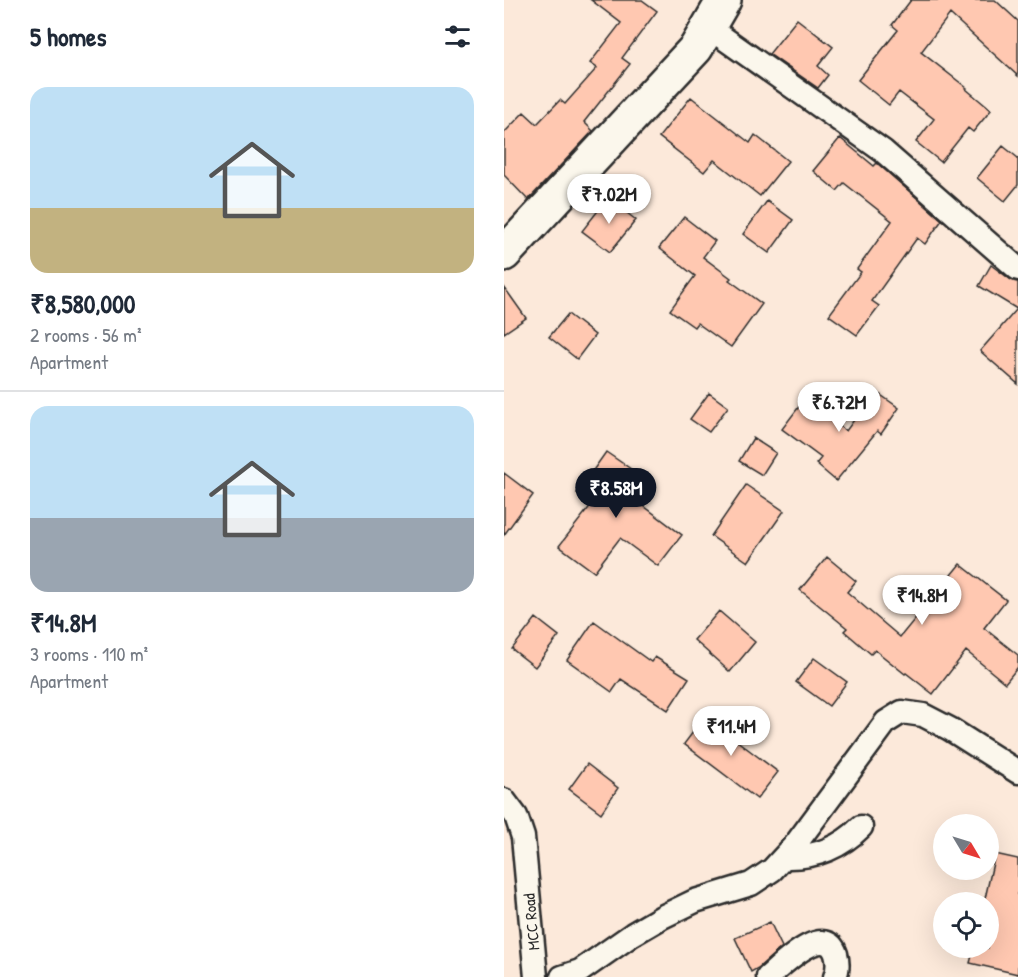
<!DOCTYPE html>
<meta charset="utf-8">
<style>
body{margin:0;font-family:"Patrick Hand",sans-serif;background:#f6f6f7;color:#1f2937;height:100vh;display:flex;flex-direction:column;font-size:22px;white-space:nowrap}
*{box-sizing:border-box;margin:0}
p{font-size:20px;color:#747a83}
.icon{flex:none;width:33px;height:33px;fill:none;stroke:currentColor;stroke-width:2;stroke-linecap:round;stroke-linejoin:round}
.map{position:relative;flex:1;overflow:hidden}
.details{display:flex;flex-direction:column;background:#fff;width:504px}
.details>*{flex:none}
.needle{width:39px;rotate:128deg}
.fabs{position:absolute;left:429px;top:814px;display:grid;gap:12px}
.fabs a{display:grid;place-items:center;width:66px;height:66px;border-radius:50%;background:#fff;box-shadow:0 6px 24px #0002;font-size:30px}
.price{position:absolute;translate:-50% -51px;padding:0 14px;border-radius:21px;background:#fff;color:#222;font-size:20px;line-height:39px;filter:drop-shadow(0 2px 3px #0008)}
.price::after{content:'';position:absolute;left:50%;top:36px;width:18px;height:14px;margin-left:-9px;background:inherit;clip-path:polygon(0 0,100% 0,50% 100%)}
.price.current{background:#111827;color:#fff}
ul{padding:0;list-style:none}
li{display:grid;align-content:center;gap:12px;height:318px;padding:0 30px}
li+li{border-top:2px solid #e0e1e3}
li span{display:grid;place-items:center;height:186px;border-radius:18px;color:#555}
li>.icon{margin-inline-start:auto}
span .icon{width:108px;height:108px;fill:#fffc;stroke-width:1}
li b{font-size:26px}
h2{display:flex;justify-content:space-between;align-items:center;height:72px;padding:0 30px;font-size:26px}
main{display:flex;flex:1;min-height:0}
.map>svg:first-child{display:block}
.building{fill:#ffc8b1;stroke:#2b2b2b;stroke-width:1.5}
.lines{fill:none;stroke-linecap:round;stroke-linejoin:round}
.street-casing{stroke:#2b2b2b;stroke-width:27}
.secondary-casing{stroke:#2b2b2b;stroke-width:38}
.street{stroke:#fbf7ec;stroke-width:22}
.secondary{stroke:#fbf7ec;stroke-width:33}
.labels{text-anchor:middle;stroke-width:4.5;stroke-linejoin:round;paint-order:stroke}
.street-label{font-size:16px;fill:#2b2b2b;stroke:#fbf7ec}
</style>
<main>
<section class="details">
<h2>5 homes<svg class="icon" aria-label="filters" viewBox="0 0 24 24"><path d="M4 7h16M4 17h16"/><circle cx="9" cy="7" r="2"/><circle cx="15" cy="17" r="2"/></svg></h2>
<ul>
<li><span style="background:linear-gradient(#bfe0f5 65%,#c2b280 0)"><svg class="icon" aria-label="home" viewBox="0 0 24 24"><path d="M3 11l9-7 9 7M6 9v11h12V9"/></svg></span><div><b>₹8,580,000</b><p>2 rooms · 56 m²</p><p>Apartment</p></div></li>
<li><span style="background:linear-gradient(#bfe0f5 60%,#9aa5b1 0)"><svg class="icon" aria-label="home" viewBox="0 0 24 24"><path d="M3 11l9-7 9 7M6 9v11h12V9"/></svg></span><div><b>₹14.8M</b><p>3 rooms · 110 m²</p><p>Apartment</p></div></li>
</ul>
</section>
<div class="map">
<svg width="514" height="977" viewBox="0 0 514 977">
<rect width="100%" height="100%" fill="#fce9da"/>
<filter id="ink" filterUnits="userSpaceOnUse"><feTurbulence type="fractalNoise" baseFrequency=".0167" numOctaves="2"/><feDisplacementMap in="SourceGraphic" scale="12" xChannelSelector="R" yChannelSelector="G"/><feConvolveMatrix kernelMatrix="1 2 1 2 8 2 1 2 1" color-interpolation-filters="sRGB"/></filter>
<g filter="url(#ink)">
<path class="building" d="M87,0H138L153,11L118,58L126,64L80,122L89,131L24,200L0,175V133L20,112L33,124L56,100L61,104L93,68L86,63L117,23Z
M407,0H491L514,21V76L446,14L417,52L463,88L462,89L487,110L469,132L464,128L437,162L412,142L430,119L395,92L385,105L354,80L394,30L388,25Z
M293,19L329,47L314,66L324,75L314,88L265,54Z
M187,97L246,143L251,135L284,161L256,196L210,160L200,172L155,137Z
M336,138L370,166L373,163L438,220L421,244L413,238L368,301L375,306L353,335L325,315L357,272L353,269L388,221L340,183L333,191L309,171Z
M499,146L514,158V185L501,201L473,178Z
M104,198L132,220L106,252L78,231Z
M263,201L289,220L265,253L239,234Z
M180,217L211,241L199,257L227,278L225,280L258,304L227,347L193,323L190,327L166,310L191,276L155,248Z
M487,265L506,279L514,282V384L476,351L513,309L475,286Z
M0,287L22,318L0,333Z
M64,314L91,335L73,359L45,337Z
M371,391L395,408L377,434L373,431L332,481L312,464L317,458L278,429L300,400L342,431Z
M205,393L224,407L205,432L186,419Z
M249,438L272,453L258,475L235,461Z
M102,452L137,476L124,494L178,535L154,566L116,538L90,572L55,546L88,504L73,493Z
M0,473L29,495L0,535Z
M242,485L280,511L244,562L207,536Z
M323,557L352,581L343,592L396,637L456,564L502,600L480,628L514,655V667L501,683L462,651L429,694L402,673L401,674L371,650L367,654L340,631L343,628L296,590Z
M215,611L251,642L226,672L190,640Z
M32,618L55,636L31,667L8,649Z
M90,621L147,662L151,657L185,678L164,710L117,679L108,692L63,660Z
M310,658L343,682L325,706L292,682Z
M202,715L230,735L228,737L274,772L253,799L180,744Z
M83,764L114,788L97,813L65,789Z
M491,854L514,859V974L466,963L470,948H484V903H480Z
M266,922L278,947L254,968L247,972L231,938Z"/>
<g class="lines">
<g class="street-casing">
<path id="street" d="M204,27L379,151L514,269
M0,800L12,816L19,837L32,977
M281,857C310,858 336,848 357,827
M58,977L76,971L129,934L158,917L191,901L247,884L268,870L291,845L382,722L398,712L419,715L446,729L514,772
M264,977C277,966 321,921 332,954C334,961 334,970 331,977"/>
</g>
<g class="secondary-casing">
<path id="secondary" d="M0,254L192,48L220,0"/>
</g>
<use href="#street" class="street"/>
<use href="#secondary" class="secondary"/>
</g>
</g>
<g class="labels">
<g class="street-label">
<text transform="translate(27 922) rotate(-95)" y="6">MCC Road</text>
</g>
</g>
</svg>
<div class="fabs">
<a><svg class="needle" viewBox="-14 -14 28 28"><path d="M0-13l5 13h-10z" fill="#e53935"/><path d="M0 13l5-13h-10z" fill="#747a83"/></svg></a>
<a><svg class="icon" aria-label="locate" viewBox="0 0 24 24"><circle cx="12" cy="12" r="6"/><path d="M12 2v4M12 18v4M2 12h4M18 12h4"/></svg></a>
</div>
<b class="price" style="left:105px;top:225px">₹7.02M</b>
<b class="price" style="left:335px;top:433px">₹6.72M</b>
<b class="price current" style="left:112px;top:519px">₹8.58M</b>
<b class="price" style="left:418px;top:626px">₹14.8M</b>
<b class="price" style="left:227px;top:757px">₹11.4M</b>
</div>
</main>
